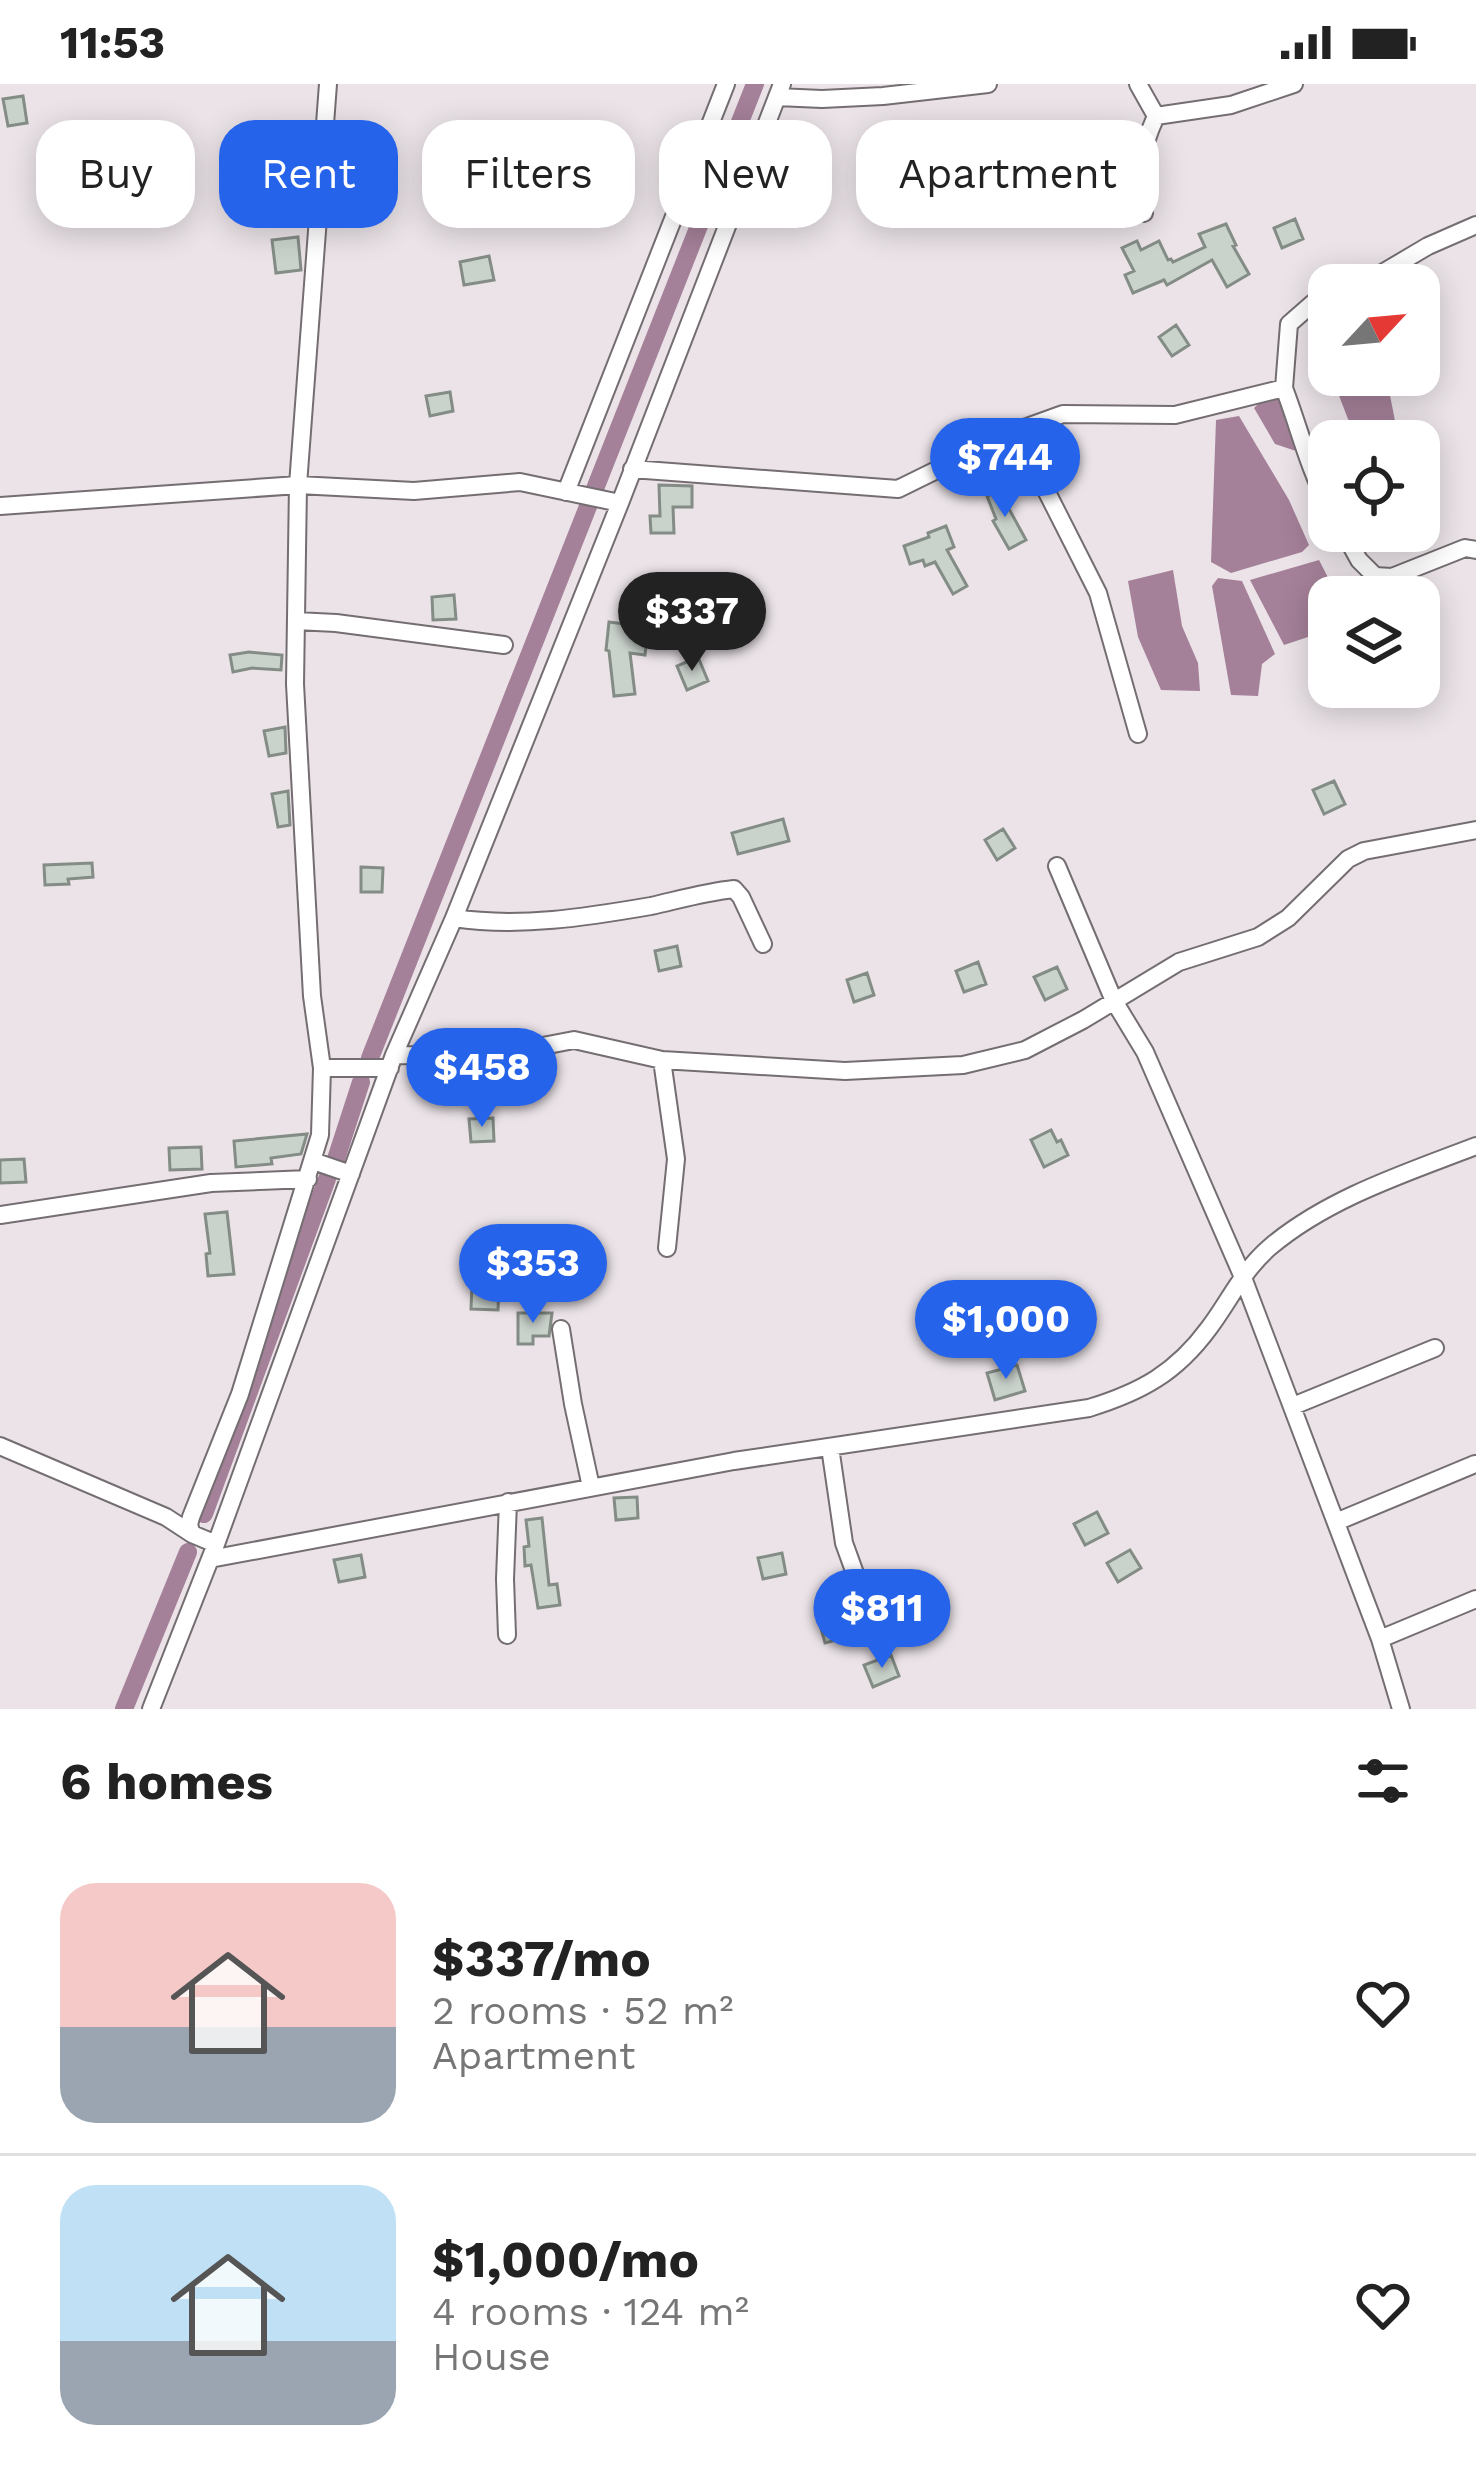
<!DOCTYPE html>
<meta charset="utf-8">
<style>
body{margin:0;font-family:"Work Sans",sans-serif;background:#f6f6f6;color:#222;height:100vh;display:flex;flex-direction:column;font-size:45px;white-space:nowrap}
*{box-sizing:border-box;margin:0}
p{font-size:39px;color:#767676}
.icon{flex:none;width:66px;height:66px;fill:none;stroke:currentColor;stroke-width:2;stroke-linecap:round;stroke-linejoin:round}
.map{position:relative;height:1625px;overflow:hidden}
.details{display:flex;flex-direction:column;background:#fff;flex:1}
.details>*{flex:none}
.hud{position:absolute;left:36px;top:36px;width:1404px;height:108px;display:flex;gap:24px}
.needle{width:78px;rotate:64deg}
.buttons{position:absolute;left:1308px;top:180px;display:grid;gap:24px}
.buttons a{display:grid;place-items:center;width:132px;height:132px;border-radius:24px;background:#fff;box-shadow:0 6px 30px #0003;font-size:60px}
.price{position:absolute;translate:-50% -102px;padding:0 27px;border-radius:42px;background:#2563eb;color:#fff;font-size:39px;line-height:78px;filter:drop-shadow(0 3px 6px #0008)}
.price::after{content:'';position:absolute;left:50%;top:72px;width:36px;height:27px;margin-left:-18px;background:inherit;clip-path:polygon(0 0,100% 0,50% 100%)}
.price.on{background:#222;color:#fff}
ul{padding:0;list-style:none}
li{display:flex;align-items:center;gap:36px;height:300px;padding:0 60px}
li+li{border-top:3px solid #e0e0e0}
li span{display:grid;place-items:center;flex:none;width:336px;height:240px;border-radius:36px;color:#555}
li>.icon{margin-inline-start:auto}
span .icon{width:144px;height:144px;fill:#fffc;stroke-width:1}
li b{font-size:51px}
h2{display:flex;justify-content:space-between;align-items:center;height:144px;padding:0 60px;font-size:51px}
.pill{padding:0 42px;border-radius:36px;background:#fff;box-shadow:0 6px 30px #0003;font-size:42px;line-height:108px}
.pill.on{background:#2563eb;color:#fff}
.status{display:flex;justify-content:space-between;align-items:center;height:84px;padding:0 60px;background:#fff;direction:ltr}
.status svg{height:33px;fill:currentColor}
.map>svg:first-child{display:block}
.water{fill:#a58199}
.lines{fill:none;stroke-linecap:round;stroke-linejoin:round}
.canal{stroke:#a58199;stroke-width:18}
.building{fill:#cad2cc;stroke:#848c86;stroke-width:3}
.minor-casing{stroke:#746d72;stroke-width:20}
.minor{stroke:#fff;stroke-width:16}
</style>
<div class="status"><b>11:53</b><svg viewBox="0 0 49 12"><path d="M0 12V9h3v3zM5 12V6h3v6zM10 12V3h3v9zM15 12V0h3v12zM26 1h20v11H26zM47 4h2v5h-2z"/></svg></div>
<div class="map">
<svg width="1476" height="1625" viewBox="0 0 1476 1625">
<rect width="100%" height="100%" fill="#ebe3e8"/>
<path class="water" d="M1331,291H1386L1398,352L1380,357H1365L1348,335Z
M1267,311L1286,313L1302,369L1275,360L1254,324Z
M1239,332L1289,416L1309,461L1302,468L1231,489L1211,478L1216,336Z
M1319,476L1338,513H1329V546L1284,561L1250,496Z
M1173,486L1182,542L1198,579L1200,607L1161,606L1138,553L1128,497Z
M1218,494L1242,497L1275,570L1262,580L1258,612L1231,611L1212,502Z"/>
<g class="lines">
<path class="canal" d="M370,974L755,0
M336,1075L361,998
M204,1430L327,1095
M124,1625L188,1468"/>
</g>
<path class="building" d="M23,12L27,39L8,42L3,15Z
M525,44L533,73L508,79L501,50Z
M166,69L170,89L147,93L144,73Z
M1295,135L1303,155L1282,164L1274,144Z
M1226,140L1236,161L1233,162L1249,190L1227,203L1212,176L1167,201L1164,196L1133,209L1125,191L1134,187L1122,164L1137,157L1141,166L1159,157L1168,176L1171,175L1173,178L1205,163L1199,150Z
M298,153L301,186L276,189L272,156Z
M489,172L494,196L464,201L460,178Z
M1176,241L1189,261L1172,272L1159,253Z
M450,308L453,327L430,332L426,312Z
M659,401L692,402V423H673L674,449H651L650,432H660Z
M1002,406L1008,423L1026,456L1009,465L993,437L996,435L987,412Z
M946,442L954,463L947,466L967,502L953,510L935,478L925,482L923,476L910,480L904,462L929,453L928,449Z
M454,511L456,535L433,536L432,513Z
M609,538L648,543L645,571L630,569L635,610L614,612L609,567L606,566Z
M249,568L282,571L281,586L252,584L233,588L230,571Z
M698,573L708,597L687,606L677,582Z
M285,643L286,669L269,672L264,647Z
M1334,697L1345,720L1324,730L1313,706Z
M288,707L290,741L278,743L272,710Z
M783,735L789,757L738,770L732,749Z
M1003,745L1015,764L997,776L985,756Z
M92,779L93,793L68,795L69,800L45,801L44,781Z
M361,783L383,784L382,808H361Z
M677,862L681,882L659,887L655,867Z
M978,878L986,900L964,908L956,887Z
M1057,883L1067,905L1045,916L1034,893Z
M867,889L874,911L854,918L847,896Z
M493,1034L494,1057L471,1058L469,1035Z
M1051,1046L1057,1058L1061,1056L1068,1071L1044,1083L1031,1056Z
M307,1050L301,1070L271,1074L272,1080L236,1083L234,1057Z
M201,1063L202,1085L170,1086L169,1064Z
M24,1075L26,1098L0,1099V1076Z
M227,1128L234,1190L208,1192L206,1170L210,1169L205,1130Z
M473,1176L500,1178L498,1226L471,1225Z
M518,1229H552L549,1252H533V1260H518Z
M1017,1281L1025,1307L995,1316L987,1289Z
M637,1413L638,1434L616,1436L614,1414Z
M1097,1428L1108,1449L1085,1461L1074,1440Z
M542,1434L549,1501L557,1500L560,1521L538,1524L531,1481L525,1482L524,1463L529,1462L526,1436Z
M1130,1466L1141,1484L1118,1498L1107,1479Z
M782,1469L786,1490L763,1495L758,1474Z
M361,1471L365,1493L339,1498L334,1476Z
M842,1527L848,1553L825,1559L818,1533Z
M891,1571L899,1592L873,1603L864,1581Z"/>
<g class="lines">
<g class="minor-casing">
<path id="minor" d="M1138,0L1156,32L1231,21L1294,0
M777,13L822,15L883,12L988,0
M1144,129C1137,89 1139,70 1156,32
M1362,201L1428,162L1476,141
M1284,304C1299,343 1309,386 1329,422
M1016,347L1098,509L1138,650
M632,385L898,405L1016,347L1063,330L1175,331L1284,304L1289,240L1313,219L1329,213
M566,408L726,0
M0,422L298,401L414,407L520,398L620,419
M1343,447L1359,476L1375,492L1392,493L1465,464L1476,466
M296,537L336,539L504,561
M1057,782L1114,917L1145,968L1242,1191L1380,1555L1401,1625
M454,834C519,844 587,833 651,822C678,816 705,808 734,805L741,813L763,860
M394,971L491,972L574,956L662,976L845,987L963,981L1025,966L1083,936L1179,878L1258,853L1288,834L1348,775L1364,767L1476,746
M662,976L676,1075L667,1164
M322,984H390
M313,1077L351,1090
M0,1131L211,1099L308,1095
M561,1245L573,1320L591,1403
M1293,1322L1435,1264
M0,1362L166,1433L192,1450
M830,1363L844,1459L869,1528
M1336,1438L1475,1380
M216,1460L192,1450L189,1441L191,1433L240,1310L320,1051L322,984L312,912L295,600L298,401L328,0
M210,1475L734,1377L1089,1324C1141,1308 1176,1289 1209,1244C1230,1216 1243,1186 1270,1163C1328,1114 1406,1089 1476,1062
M507,1551L505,1495L508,1418
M1380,1555L1476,1515
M151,1625L216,1460L394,971L454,834L620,419L782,0"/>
</g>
<use href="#minor" class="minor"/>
</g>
</svg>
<div class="buttons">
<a><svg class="needle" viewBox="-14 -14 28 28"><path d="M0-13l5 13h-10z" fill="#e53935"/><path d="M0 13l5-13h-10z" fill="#767676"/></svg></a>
<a><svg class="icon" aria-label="locate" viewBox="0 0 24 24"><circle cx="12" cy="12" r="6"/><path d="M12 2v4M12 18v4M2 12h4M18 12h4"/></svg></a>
<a><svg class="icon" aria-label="layers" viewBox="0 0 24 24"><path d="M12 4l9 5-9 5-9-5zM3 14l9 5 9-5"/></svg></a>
</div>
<b class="price" style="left:1005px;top:436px">$744</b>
<b class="price on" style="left:692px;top:590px">$337</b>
<b class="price" style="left:482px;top:1046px">$458</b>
<b class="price" style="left:533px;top:1242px">$353</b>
<b class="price" style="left:1006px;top:1298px">$1,000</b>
<b class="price" style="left:882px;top:1587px">$811</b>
<div class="hud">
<a class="pill">Buy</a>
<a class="pill on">Rent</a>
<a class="pill">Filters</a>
<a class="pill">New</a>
<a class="pill">Apartment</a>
</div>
</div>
<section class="details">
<h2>6 homes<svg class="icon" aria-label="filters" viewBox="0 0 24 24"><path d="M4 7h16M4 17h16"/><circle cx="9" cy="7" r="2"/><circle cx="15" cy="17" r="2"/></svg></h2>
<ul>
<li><span style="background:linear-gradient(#f6c9c9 60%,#9aa5b1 0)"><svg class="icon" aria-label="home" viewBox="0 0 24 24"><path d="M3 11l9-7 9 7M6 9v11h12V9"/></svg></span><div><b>$337/mo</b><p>2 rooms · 52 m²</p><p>Apartment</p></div><svg class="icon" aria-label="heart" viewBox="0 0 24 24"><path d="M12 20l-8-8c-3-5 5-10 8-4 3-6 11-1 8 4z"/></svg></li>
<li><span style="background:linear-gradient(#bfe0f5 65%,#9aa5b1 0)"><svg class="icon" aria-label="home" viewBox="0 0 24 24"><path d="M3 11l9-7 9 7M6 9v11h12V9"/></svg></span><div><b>$1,000/mo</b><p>4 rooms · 124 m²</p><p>House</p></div><svg class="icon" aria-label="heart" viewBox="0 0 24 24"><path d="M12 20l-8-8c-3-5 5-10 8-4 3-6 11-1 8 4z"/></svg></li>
</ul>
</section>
